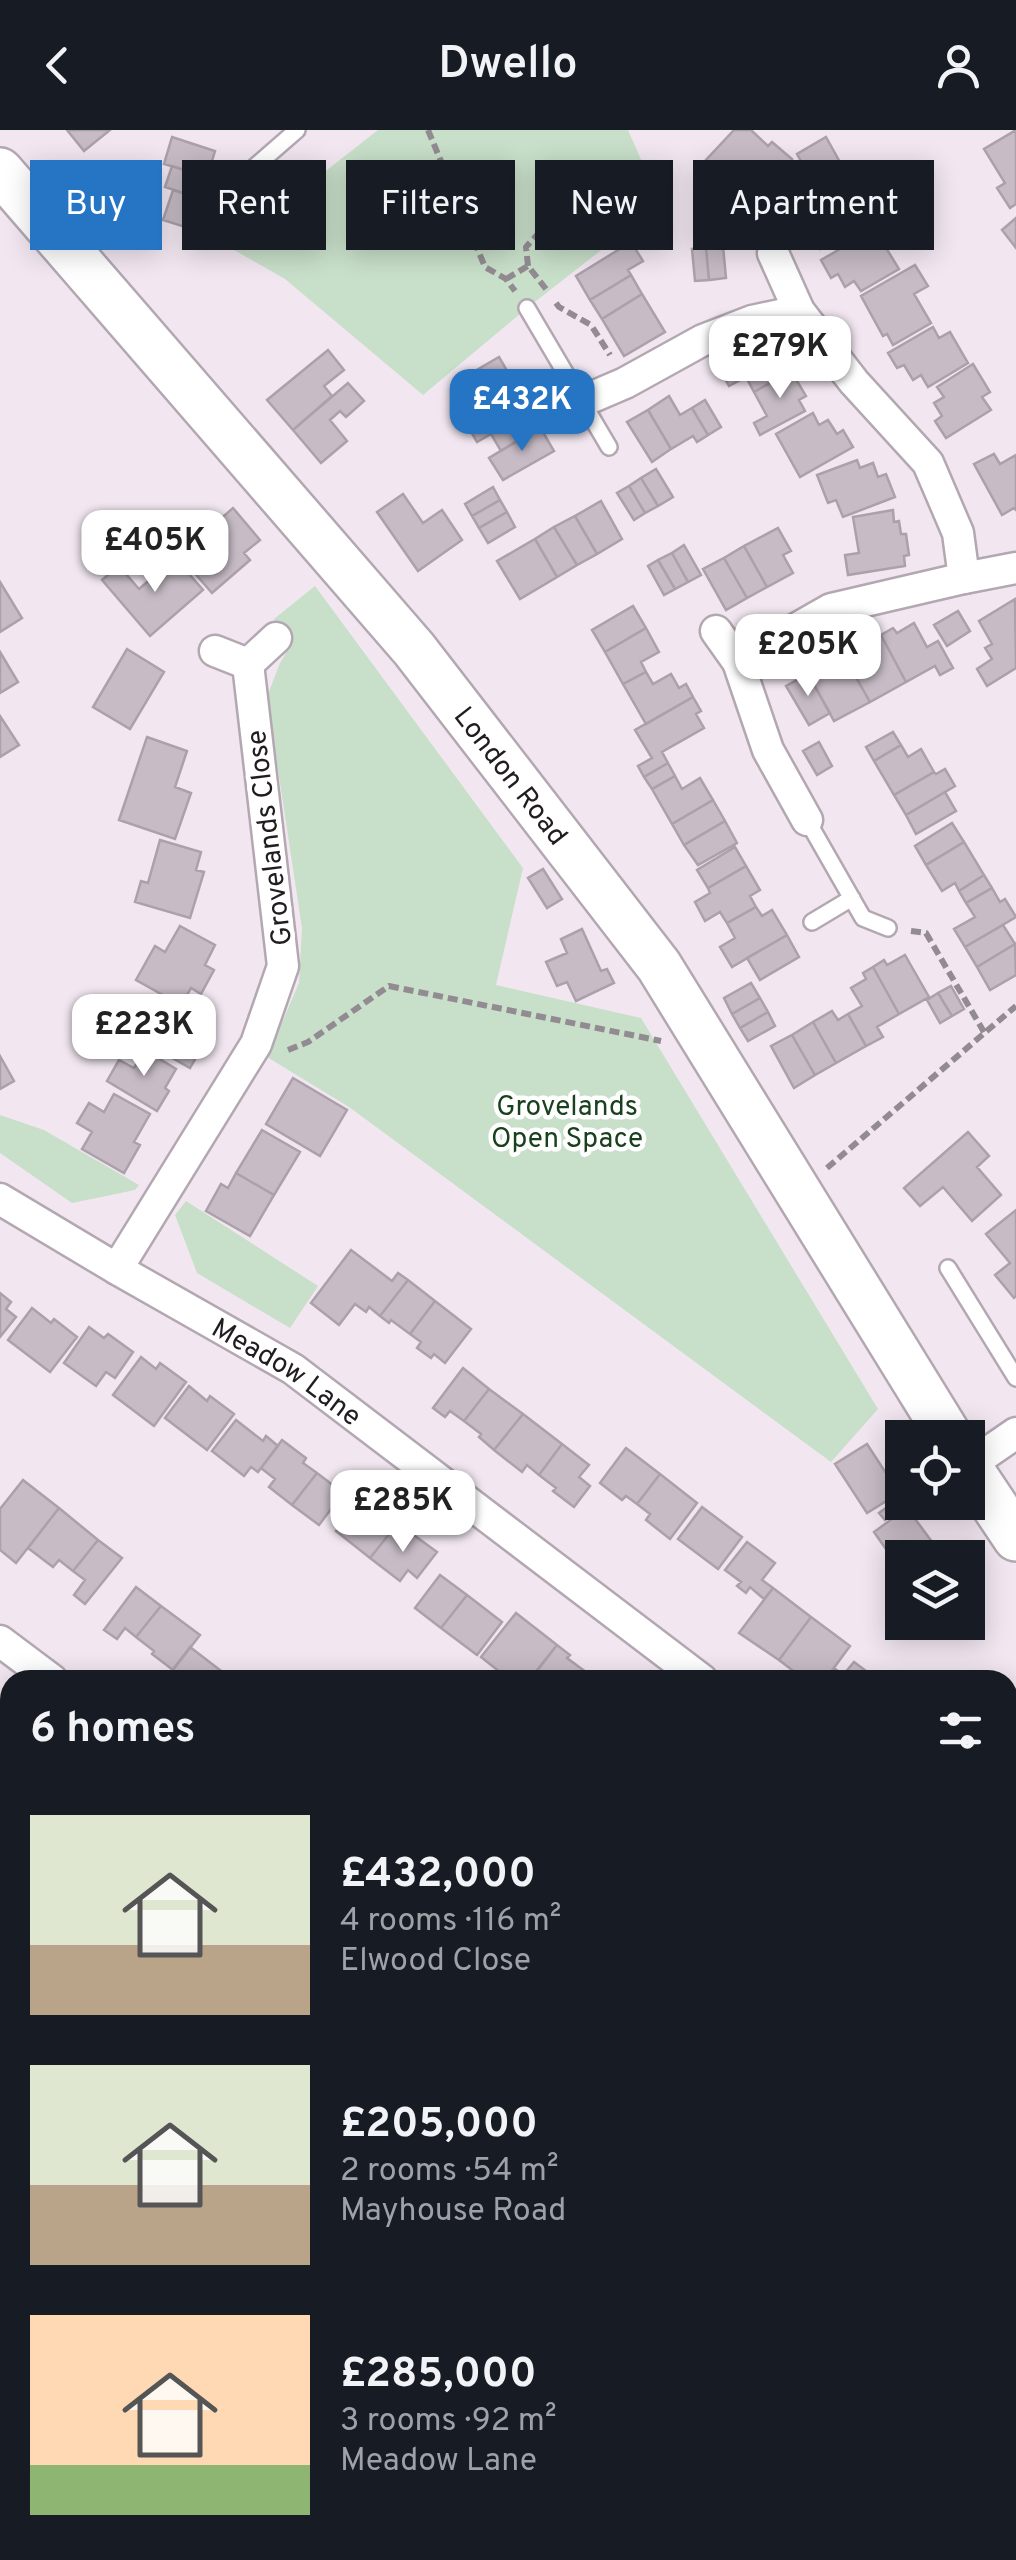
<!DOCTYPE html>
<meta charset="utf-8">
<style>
body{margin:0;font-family:Overpass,sans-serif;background:#20242c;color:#f1f3f6;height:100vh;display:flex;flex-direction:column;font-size:38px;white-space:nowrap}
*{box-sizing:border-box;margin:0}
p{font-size:32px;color:#9ea1a6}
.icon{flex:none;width:55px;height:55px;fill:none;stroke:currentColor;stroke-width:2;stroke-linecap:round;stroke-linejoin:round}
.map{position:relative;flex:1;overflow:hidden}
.drawer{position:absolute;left:0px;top:1540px;width:1018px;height:890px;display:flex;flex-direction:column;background:#171b24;border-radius:30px 30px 0 0;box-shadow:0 5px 25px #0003}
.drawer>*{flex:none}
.guide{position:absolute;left:30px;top:30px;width:958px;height:90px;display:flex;gap:20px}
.buttons{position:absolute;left:885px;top:1290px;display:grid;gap:20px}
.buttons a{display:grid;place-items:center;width:100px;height:100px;border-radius:0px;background:#171b24;box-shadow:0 5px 25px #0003;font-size:50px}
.price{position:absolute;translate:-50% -85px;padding:0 22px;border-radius:20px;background:#fff;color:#222;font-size:32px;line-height:65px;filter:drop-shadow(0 2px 5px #0008)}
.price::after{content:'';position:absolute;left:50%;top:60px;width:30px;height:22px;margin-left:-15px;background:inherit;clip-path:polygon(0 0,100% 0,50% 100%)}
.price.selected{background:#2675c4;color:#fff}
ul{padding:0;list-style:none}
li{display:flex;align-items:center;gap:30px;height:250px;padding:0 30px}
li span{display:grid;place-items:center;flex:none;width:280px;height:200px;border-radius:0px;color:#555}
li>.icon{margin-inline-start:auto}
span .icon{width:120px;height:120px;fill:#fffc;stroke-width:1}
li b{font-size:42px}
h2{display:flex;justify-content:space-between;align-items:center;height:120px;padding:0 30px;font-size:42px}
.pill{padding:0 35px;border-radius:0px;background:#171b24;box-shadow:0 5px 25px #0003;font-size:35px;line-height:90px}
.pill.selected{background:#2675c4;color:#fff}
header{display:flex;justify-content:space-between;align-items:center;height:130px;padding:0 30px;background:#171b24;font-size:45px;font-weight:600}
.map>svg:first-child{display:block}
.built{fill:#e9d8e8}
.green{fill:#c8dfc9}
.building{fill:#c7bcc6;stroke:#aca1ab;stroke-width:2.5}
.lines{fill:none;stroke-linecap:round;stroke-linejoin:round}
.service-casing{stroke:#b3a8b2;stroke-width:20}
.minor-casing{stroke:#b3a8b2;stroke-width:35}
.secondary-casing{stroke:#b3a8b2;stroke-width:50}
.path{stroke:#938b92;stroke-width:6;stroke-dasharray:10 5;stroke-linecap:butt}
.service{stroke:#fff;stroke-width:15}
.minor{stroke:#fff;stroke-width:30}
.secondary{stroke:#fff;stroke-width:45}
.labels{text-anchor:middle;stroke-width:9;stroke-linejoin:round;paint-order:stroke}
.street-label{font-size:28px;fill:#201c20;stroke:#fff}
.park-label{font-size:28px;fill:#19411e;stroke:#fff}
</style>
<header><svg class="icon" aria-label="back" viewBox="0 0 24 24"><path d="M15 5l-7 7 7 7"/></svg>Dwello<svg class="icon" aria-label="person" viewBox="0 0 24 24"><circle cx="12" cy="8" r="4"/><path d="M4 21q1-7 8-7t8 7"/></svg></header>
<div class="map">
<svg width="1016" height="2430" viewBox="0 0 1016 2430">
<rect width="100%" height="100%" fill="#f2e7f1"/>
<path class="built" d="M0,1750L10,1758V2420H585L591,2430H0Z"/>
<path class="green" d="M378,0H628L653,57L668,68L527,178L423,265L285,149L229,117Z
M315,456L523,738L496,855L641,888L878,1279L831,1332L349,977L267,927L299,853L302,798L267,567L280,533L292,513L274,489Z
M0,985L44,1000L139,1055L135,1060L72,1073L0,1023Z
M186,1071L318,1156L290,1198L197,1143L175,1085Z
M10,1980V2420H486L492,2430H0V1982Z"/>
<path class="building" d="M67,0H110L84,21Z
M734,0H751L768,16L772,12L792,29L763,60L751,50L740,61L706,30Z
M1016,0V74L1010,78L997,58L1005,53L984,19Z
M172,7L215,21L207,47L164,34Z
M826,7L841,34L812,51L797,24Z
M172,36L215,50L208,71L165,57Z
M832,46L850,78L865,70L875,88L820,119L798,81L802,78L796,67Z
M173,60L217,74L207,104L163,90Z
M1016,88V118L1002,100Z
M866,104L874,118L883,113L899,139L861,161L854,151L845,157L838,144L831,148L821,130Z
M631,112L643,131L628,140L631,145L590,170L576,146Z
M723,116L726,148L709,150L706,118Z
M706,118L709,150L695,151L692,119Z
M915,135L928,156L914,164L931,193L893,215L887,204L883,206L861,166Z
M631,145L642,164L602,189L590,170Z
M642,164L665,202L624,226L602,189Z
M933,197L939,208L950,202L968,233L928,257L921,245L913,250L904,235L897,238L888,223Z
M774,215L779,226L788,221L797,238L754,262L746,247L729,256L722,243Z
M328,220L344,240L324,256L332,266L293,300L267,270Z
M499,227L520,263L467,295L457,278L471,270L466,262L477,256L470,244Z
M973,234L990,262L982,267L991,280L946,308L935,291L942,286L934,273L944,267L937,257Z
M797,238L802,248L797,251L806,266L799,270L805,281L760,305L754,293L767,286L754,262Z
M348,253L364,271L346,287L340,281L330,290L347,311L321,333L293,300Z
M520,263L531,281L477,312L467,295Z
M669,266L680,285L692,278L708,305L697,312L693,306L671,319L648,280Z
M705,270L721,297L708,305L692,278Z
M648,280L671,319L652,332L627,292Z
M531,281L540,297L501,321L491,304Z
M813,283L819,295L828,290L837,304L843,300L853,317L800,347L776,304Z
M540,297L554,321L503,350L489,328Z
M994,324L1000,334L1016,325V380L1014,378L1002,385L974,334Z
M857,330L860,338L873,333L878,347L886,344L895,367L843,387L836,370L828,373L817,345Z
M656,339L673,367L658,376L641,348Z
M641,348L658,376L645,383L629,356Z
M629,356L645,383L634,390L617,363Z
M493,357L500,370L472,386L465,374Z
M403,364L423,393L442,380L462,410L418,441L377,382Z
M500,370L507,382L479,398L472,386Z
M601,371L622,409L597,424L575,386Z
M233,378L260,410L244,423L250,430L212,463L179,425Z
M893,380L894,392L899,391L901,404H906L909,425L904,426L905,436L848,445L845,425L859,423L853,387Z
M507,382L515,397L488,413L479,398Z
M575,386L597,424L577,435L554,397Z
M554,397L577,435L557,447L535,409Z
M778,398L791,421L783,425L793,443L767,457L744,416Z
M535,409L557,447L520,469L497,431Z
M684,415L701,445L688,452L672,423Z
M744,416L767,457L747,468L724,428Z
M672,423L688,452L675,459L658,430Z
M175,428L203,460L150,506L102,450L119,436L139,459Z
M724,428L747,468L726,480L703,439Z
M658,430L675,459L664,465L648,436Z
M0,452L22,488L0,502Z
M1015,469L1016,538L987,556L977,539L992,529L985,518L992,514L979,491Z
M633,476L646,498L605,522L592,500Z
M958,481L970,501L947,516L934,495Z
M914,493L927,517L938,511L953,538L940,545L935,536L906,552L881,505L893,498L897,503Z
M646,498L659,522L641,532L646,542L623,554L605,522Z
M881,505L906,552L870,572L853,542L864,535L859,526L875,517L871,510Z
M127,519L164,542L130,599L93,577Z
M0,522L18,552L0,563Z
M833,530L843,547L853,542L870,572L834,591L808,544Z
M646,542L653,554L671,544L679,558L686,554L693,567L646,594L623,554Z
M808,544L830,583L809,595L786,556Z
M693,567L701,581L696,584L704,598L662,622L668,633L644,647L638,636L652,628L635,600Z
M0,586L19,615L0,627Z
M893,602L901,615L874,631L866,617Z
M147,607L187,621L175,657L191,663L175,709L119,690Z
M819,612L832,636L817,645L803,621Z
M901,615L908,627L921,619L934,642L894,665L874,631Z
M668,633L675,646L652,659L644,647Z
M945,639L955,656L906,685L894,665L934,642L936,644Z
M675,646L682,659L700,648L713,670L672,694L652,659Z
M945,662L956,681L916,704L906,685Z
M713,670L725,691L684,715L672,694Z
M725,691L737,713L698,735L684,715Z
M952,693L964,712L926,735L915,716Z
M160,710L201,722L196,740L204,742L190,788L135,772L141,751L148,753Z
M964,712L984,745L959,761L955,753L942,761L926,735Z
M735,717L746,736L708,758L697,740Z
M746,736L760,760L750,766L756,777L727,793L720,782L705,791L695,772L710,763L708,758Z
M543,739L562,769L547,778L528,748Z
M984,745L992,758L966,773L959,761Z
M992,758L1000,772L1005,769L1016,787L965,817L954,799L975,787L966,773Z
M756,777L762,786L772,780L787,805L732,837L720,817L735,808L727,793Z
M1003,795L1015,814L977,837L965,817Z
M180,796L215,815L205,835L214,840L201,864L191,858L181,875L136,850L155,816L165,822Z
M582,799L601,841L607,839L614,853L576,871L567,852L557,856L546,832L567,823L561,809Z
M787,805L799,827L760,850L747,828Z
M1015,814L1016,845L990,860L977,837Z
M905,825L929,867L899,884L873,837L884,830L887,835Z
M873,837L899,884L877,897L883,907L866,916L848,884L862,876L851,858L866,849L863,843Z
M751,853L760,868L732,884L724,868Z
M951,856L964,879L952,886L938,863Z
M938,863L952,886L940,893L927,870Z
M760,868L768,882L740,898L732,884Z
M172,875L205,894L195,912L202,917L190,938L134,906L146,886L161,894Z
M832,881L838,890L848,884L866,916L836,933L813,892Z
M768,882L775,896L748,911L740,898Z
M813,892L836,933L815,945L792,905Z
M792,905L815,945L794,958L771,916Z
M145,920L176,939L165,958L169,961L157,981L107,951L119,930L134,938Z
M0,926L14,951L0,959Z
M293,948L347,980L320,1026L266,994Z
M114,964L150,984L134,1012L140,1015L124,1043L82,1019L92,1002L77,993L89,973L104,982Z
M262,1000L300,1022L274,1065L236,1043Z
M968,1002L989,1026L977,1037L1001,1065L972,1091L943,1057L920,1076L904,1058Z
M236,1043L274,1065L250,1106L206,1081L221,1054L228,1058Z
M1016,1080V1166L1014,1168L995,1145L1010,1133L986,1104Z
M351,1120L392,1151L398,1143L408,1150L380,1186L369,1177L366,1182L355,1174L339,1195L311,1173Z
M408,1150L435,1171L410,1204L391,1190L389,1193L380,1186Z
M0,1163L11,1172L6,1179L16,1187L0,1207Z
M435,1171L471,1199L445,1233L434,1224L431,1228L417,1218L421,1212L410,1204Z
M32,1178L51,1193L54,1189L77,1207L50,1242L8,1210Z
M89,1197L104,1208L108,1204L133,1222L115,1248L106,1242L96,1256L64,1233Z
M141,1227L156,1239L160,1233L186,1252L154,1296L113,1265Z
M463,1238L489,1259L464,1291L450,1281L445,1287L433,1278Z
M189,1256L207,1271L210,1266L234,1284L207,1320L165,1288Z
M489,1259L523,1284L494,1320L479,1307L481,1304L464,1291Z
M523,1284L562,1314L539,1345L527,1335L522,1342L494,1320Z
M236,1290L263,1311L266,1306L278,1316L258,1342L251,1337L244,1346L212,1321Z
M282,1310L306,1328L303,1333L317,1343L292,1375L269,1357L275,1349L261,1338Z
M562,1314L589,1335L579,1347L590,1356L574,1377L553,1361L556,1358L539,1345Z
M867,1314L899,1363L867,1383L835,1334Z
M626,1318L660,1344L637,1374L626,1366L622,1370L600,1353Z
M317,1343L343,1363L319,1395L292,1375Z
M660,1344L697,1373L670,1409L646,1390L650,1384L637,1374Z
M23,1350L59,1378L16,1433L0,1420V1379Z
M363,1366L386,1383L382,1388L394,1398L370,1428L336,1401Z
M901,1367L902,1372L906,1375L885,1390L879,1383Z
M702,1377L742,1407L718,1439L678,1409Z
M59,1378L98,1410L73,1441L59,1430L53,1437L28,1418Z
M907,1378L941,1424L936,1428H902V1442L874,1402Z
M394,1398L407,1408L411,1403L437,1422L417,1448L408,1440L400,1451L370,1428Z
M98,1410L122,1428L85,1474L74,1465L85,1450L73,1441Z
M747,1412L775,1433L762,1450L773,1458L764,1469L750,1457L746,1463L737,1456L741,1452L725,1440Z
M440,1445L467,1465L441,1498L415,1478Z
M136,1457L161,1476L136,1507L125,1498L117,1509L104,1500Z
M773,1458L811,1487L779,1530L739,1503Z
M467,1465L502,1492L477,1525L441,1498Z
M161,1476L200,1505L173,1540L152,1524L154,1521L136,1507Z
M516,1483L557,1515L529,1550H510L481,1527Z
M811,1487L850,1516L825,1550H800L794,1546L796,1543L779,1530Z
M557,1515L570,1525L567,1528L590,1545L586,1550H530Z
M190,1517L229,1547L227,1550H165Z
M854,1532L878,1550H825L834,1538L843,1545Z
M0,1596L10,1604V1618L0,1631Z
M1016,1645V1698L1010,1703L1008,1699V1651Z
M1008,1962L1016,1971V2011L1008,2019Z
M1016,2035V2079L1008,2069V2042Z
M1008,2409L1016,2419V2430H977L989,2420H1008Z
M715,2420H745L733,2430H713L709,2425Z
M959,2420H989L977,2430H968Z"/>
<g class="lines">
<g class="service-casing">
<path id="service" d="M243,47L297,0
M527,178L609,317
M807,690L863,788L888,798
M812,792L852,768
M948,1138L1016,1248"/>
</g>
<g class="minor-casing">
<g id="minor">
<path d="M773,123L799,181L854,252L928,333L958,403L964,448"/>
<path d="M583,271L625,253L703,210L752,191L799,181"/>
<path d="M716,501L738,532L768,620L807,690"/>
<path d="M215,521L248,534L276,508"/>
<path d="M738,532L831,479L964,448L1016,438"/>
<path id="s1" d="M0,1069L117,1139L293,1239L702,1550"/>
<path d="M117,1139L256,914L283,836L248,534"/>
<path d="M968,1336L1016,1303"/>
<path d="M0,1511L52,1550"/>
<path d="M1008,1847L1016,1857"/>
<path d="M873,2420L880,2430"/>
</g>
</g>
<g class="secondary-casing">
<g id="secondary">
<path id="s2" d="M0,41L414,519L659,836L950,1308"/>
<path d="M968,1336L1016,1408"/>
</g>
</g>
<path class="path" d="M428,0L485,137L506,149L515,161
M528,136L526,117L568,71
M506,149L528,136L546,159
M556,173L559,177L591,195L610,225
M911,801L926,803L984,902
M288,920L308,912L389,856L661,911
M827,1038L1016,876"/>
<use href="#service" class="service"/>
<use href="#minor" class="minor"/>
<use href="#secondary" class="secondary"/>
</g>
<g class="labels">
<g class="street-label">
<text dy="10" stroke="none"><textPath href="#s2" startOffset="792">London Road</textPath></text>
<text transform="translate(268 708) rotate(-97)" y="10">Grovelands Close</text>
<text dy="10" stroke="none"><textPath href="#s1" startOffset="335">Meadow Lane</textPath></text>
</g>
<g class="park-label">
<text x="567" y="985">Grovelands<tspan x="567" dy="32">Open Space</tspan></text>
</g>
</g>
</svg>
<div class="buttons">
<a><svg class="icon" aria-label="locate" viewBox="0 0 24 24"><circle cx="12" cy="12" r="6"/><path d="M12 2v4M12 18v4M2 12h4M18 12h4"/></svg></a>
<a><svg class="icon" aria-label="layers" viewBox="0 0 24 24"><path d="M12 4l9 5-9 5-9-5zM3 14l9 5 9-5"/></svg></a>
</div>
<b class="price" style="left:780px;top:271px">£279K</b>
<b class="price selected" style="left:522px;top:324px">£432K</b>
<b class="price" style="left:155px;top:465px">£405K</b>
<b class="price" style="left:808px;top:569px">£205K</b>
<b class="price" style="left:144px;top:949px">£223K</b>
<b class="price" style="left:403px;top:1425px">£285K</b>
<div class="guide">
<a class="pill selected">Buy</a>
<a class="pill">Rent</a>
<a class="pill">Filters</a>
<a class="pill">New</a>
<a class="pill">Apartment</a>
</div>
<section class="drawer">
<h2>6 homes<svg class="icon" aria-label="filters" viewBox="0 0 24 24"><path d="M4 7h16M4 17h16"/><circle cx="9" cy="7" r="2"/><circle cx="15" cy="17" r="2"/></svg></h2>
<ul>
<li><span style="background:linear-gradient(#dfe7d0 65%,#b9a48a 0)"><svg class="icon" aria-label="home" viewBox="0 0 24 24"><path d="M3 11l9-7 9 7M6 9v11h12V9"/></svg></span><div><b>£432,000</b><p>4 rooms · 116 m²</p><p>Elwood Close</p></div></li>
<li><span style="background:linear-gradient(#dfe7d0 60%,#b9a48a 0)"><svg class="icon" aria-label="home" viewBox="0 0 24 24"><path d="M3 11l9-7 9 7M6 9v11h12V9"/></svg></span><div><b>£205,000</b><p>2 rooms · 54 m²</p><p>Mayhouse Road</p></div></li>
<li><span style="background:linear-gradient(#ffd9b3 75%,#8fb573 0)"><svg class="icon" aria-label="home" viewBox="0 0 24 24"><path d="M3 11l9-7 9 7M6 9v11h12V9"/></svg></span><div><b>£285,000</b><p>3 rooms · 92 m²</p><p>Meadow Lane</p></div></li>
</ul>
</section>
</div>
